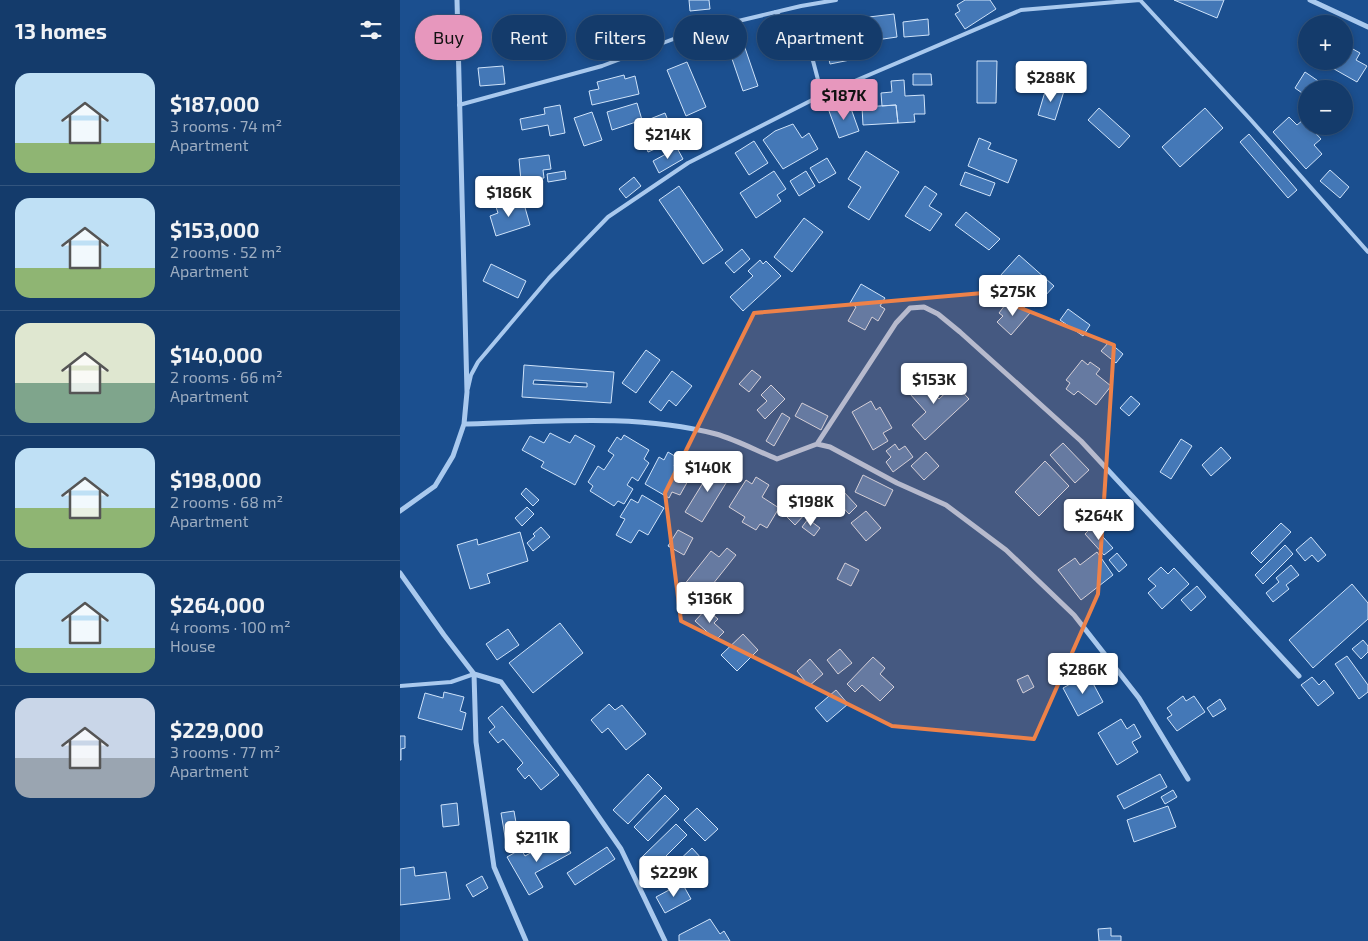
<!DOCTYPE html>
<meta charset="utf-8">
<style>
body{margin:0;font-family:"Exo 2",sans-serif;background:#1d4271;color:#f1f3f6;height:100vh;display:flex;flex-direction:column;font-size:19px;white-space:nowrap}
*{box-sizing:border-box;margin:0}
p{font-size:16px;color:#9dadc1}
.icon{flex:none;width:28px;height:28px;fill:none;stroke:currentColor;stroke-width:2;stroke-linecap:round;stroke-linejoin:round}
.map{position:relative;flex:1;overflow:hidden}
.side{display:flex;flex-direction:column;background:#143b6b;width:400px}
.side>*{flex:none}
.top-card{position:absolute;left:15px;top:15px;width:475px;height:45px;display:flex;gap:10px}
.fabs{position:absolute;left:898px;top:15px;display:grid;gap:10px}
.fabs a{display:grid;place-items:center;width:55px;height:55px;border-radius:50%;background:#143b6b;box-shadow:0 2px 8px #0003,0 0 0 1px #33557e;font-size:25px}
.price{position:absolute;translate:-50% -42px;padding:0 11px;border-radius:5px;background:#fff;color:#222;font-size:16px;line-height:32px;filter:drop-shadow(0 1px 2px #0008)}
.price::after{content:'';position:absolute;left:50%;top:30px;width:15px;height:11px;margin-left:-8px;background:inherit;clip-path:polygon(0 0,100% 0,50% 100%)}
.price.current{background:#e797bd;color:#111}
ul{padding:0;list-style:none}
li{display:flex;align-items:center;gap:15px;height:125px;padding:0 15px}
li+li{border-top:1px solid #33557e}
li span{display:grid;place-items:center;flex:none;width:140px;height:100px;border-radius:15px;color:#555}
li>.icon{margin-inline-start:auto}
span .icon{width:60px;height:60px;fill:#fffc;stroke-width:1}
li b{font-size:21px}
h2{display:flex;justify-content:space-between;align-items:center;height:60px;padding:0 15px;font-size:21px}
.pill{padding:0 18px;border-radius:22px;background:#143b6b;box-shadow:0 2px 8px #0003,0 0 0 1px #33557e;font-size:18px;line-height:45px}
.pill.current{background:#e797bd;color:#111}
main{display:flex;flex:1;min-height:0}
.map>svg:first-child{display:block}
.building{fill:#4478b7;stroke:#cfe3fa;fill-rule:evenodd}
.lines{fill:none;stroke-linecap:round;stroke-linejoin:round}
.lane{stroke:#a9c9ee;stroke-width:4}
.street{stroke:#a9c9ee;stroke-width:5}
.marked{fill:#ee8249;fill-opacity:0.2;stroke:#ee8249;stroke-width:4;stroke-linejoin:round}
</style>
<main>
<section class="side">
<h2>13 homes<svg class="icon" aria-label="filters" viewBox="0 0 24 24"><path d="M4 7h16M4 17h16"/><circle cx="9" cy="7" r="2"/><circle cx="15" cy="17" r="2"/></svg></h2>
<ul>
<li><span style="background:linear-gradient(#bfe0f5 70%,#8fb573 0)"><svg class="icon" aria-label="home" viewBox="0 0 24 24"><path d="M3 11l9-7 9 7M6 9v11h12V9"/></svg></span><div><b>$187,000</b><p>3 rooms · 74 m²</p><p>Apartment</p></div></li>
<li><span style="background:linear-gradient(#bfe0f5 70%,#8fb573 0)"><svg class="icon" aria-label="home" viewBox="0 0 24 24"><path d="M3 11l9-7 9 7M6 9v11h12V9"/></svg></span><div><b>$153,000</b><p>2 rooms · 52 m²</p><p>Apartment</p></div></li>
<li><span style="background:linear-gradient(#dfe7d0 60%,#7fa58c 0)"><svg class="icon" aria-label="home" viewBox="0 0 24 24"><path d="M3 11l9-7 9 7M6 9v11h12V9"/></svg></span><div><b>$140,000</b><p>2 rooms · 66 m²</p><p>Apartment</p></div></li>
<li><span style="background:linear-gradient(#bfe0f5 60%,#8fb573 0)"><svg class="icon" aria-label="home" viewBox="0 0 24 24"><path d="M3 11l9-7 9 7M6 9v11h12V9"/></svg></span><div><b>$198,000</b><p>2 rooms · 68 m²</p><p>Apartment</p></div></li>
<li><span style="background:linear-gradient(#bfe0f5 75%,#8fb573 0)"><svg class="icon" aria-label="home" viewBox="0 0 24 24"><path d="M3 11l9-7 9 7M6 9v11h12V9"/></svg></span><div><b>$264,000</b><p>4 rooms · 100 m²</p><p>House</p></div></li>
<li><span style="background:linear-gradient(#c9d6e8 60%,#9aa5b1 0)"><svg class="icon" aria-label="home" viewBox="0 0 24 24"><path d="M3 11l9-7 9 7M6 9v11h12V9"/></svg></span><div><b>$229,000</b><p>3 rooms · 77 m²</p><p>Apartment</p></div></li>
</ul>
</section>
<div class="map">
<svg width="968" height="941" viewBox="0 0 968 941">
<rect width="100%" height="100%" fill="#1b4f8f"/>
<path class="building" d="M289,0H309L310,9L290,11Z
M565,0H590L596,9L565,29L555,14L560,11L557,5Z
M774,0H824L817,18Z
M494,14L497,37L455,43L452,19Z
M443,18L448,37L450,36L455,59L430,64L426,46L421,48L416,25Z
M528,19L529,35L504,37L503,22Z
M944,44L960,53L956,60L967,66L957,82L920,61H944Z
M344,45L358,86L343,91L329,50Z
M577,61H597L596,103H577Z
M287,62L306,107L286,116L267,70Z
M103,66L105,84L80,86L78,68Z
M905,72L930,89H906V105L901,101L905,95L895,88Z
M513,74H531L532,85H513Z
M224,75L225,79L235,76L239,94L192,105L189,91L199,89L197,82Z
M504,80L505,96L524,95L525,114H514L515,122L498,123L496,105L482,106L481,93L492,92L491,81Z
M647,85L664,91L655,120L638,115Z
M237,103L242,120L212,130L207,112Z
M449,103L459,131L439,138L429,111Z
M160,105L165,133L150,136L148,125L122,130L120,119L145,114L144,108Z
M496,105L498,123L463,125L462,107Z
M699,108L730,136L719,148L688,120Z
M805,108L823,128L780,167L762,147Z
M192,112L202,140L184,146L174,118Z
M265,113L276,140L248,152L241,135L254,129L250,119Z
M889,117L897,125L903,120L906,123V126H909L921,139L914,145L922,154L906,169L873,132Z
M393,124L402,138L409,133L418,149L383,169L363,140L375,131Z
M849,134L897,190L888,198L840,142Z
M579,138L591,143L588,149L617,160L608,183L568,166Z
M354,141L368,163L349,175L335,153Z
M277,148L283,159L259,173L253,161Z
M466,151L499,172L469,220L448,207L461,187L448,179Z
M149,155L151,169L143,170L144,178L121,181L119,159Z
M427,158L436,173L419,183L410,168Z
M930,170L949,187L940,198L920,181Z
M165,171L166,179L148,182L147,174Z
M374,171L386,189L377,195L381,201L356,218L340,193Z
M406,171L415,186L399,196L390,181Z
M565,172L595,183L590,196L560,185Z
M234,177L241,186L226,198L219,189Z
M279,186L323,250L303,264L259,200Z
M525,186L537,194L529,206L542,214L530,231L505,216Z
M111,199L114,208L124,204L130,225L96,236L90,216L98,213L95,204Z
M566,212L600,239L589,250L555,225Z
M404,218L423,232L392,272L374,257Z
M342,249L350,259L334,273L325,263Z
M619,255L654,286L635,307L600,276Z
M360,260L363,264L366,261L381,276L343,311L330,297L353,276L348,271Z
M91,264L126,281L118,298L83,281Z
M461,284L485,298L480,306L485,309L478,321L472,317L465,330L448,321L456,307L450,303Z
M617,301L630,313L611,335L597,322L603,316L599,313L605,305L610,309Z
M668,309L690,325L683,336L660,320Z
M709,342L723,354L716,363L701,351Z
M246,350L260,360L236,393L222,383Z
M682,360L688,365L690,362L700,369L696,374L711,386L696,405L678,391L674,395L666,389L670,383L666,380Z
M124,365L214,372L211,403L122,397ZM134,380L187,383V387L133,384Z
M352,370L361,377L349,392L339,384Z
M272,371L292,386L276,406L269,400L261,411L249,402Z
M515,373L539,399L555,384L569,399L525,440L512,425L526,412L502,385Z
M371,385L385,399L365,419L357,410L367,401L361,395Z
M731,396L740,404L729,416L720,408Z
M471,401L476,410L480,407L492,428L483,433L488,441L473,450L452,412Z
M402,403L428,416L421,430L395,416Z
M382,413L390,418L374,446L366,441Z
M150,433L170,443L175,435L195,446L175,485L141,467L144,462L122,450L130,436L144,443Z
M224,435L249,450L244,459L249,463L238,481L232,477L227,485L233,489L224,504L218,501L214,506L190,491L193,486L188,482L198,466L204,470L214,455L208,451L217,437L221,440Z
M781,439L792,446L771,479L760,472Z
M663,443L689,470L675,483L650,455Z
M495,444L499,450L505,446L513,457L493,472L486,462L491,457L486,451Z
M821,447L831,458L811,476L802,465Z
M268,452L278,458L274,466L283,471L286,465L294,470L280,495L272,492L269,498L245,484L259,457L264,460Z
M526,452L539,466L524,480L511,466Z
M645,461L669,486L639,516L615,492Z
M314,465L331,475L302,522L285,512Z
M463,475L493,490L485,506L455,492Z
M356,477L369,485L362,497L379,508L367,528L360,524L356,530L342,522L345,517L329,507L346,480L352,484Z
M126,488L139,500L133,506L121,494Z
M443,491L457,506L449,514L435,499Z
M407,493L416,502L395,525L386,516Z
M242,495L264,508L248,535L239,530L231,543L216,535L225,519L220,517L231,499L238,503Z
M127,507L134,514L122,526L115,518Z
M466,511L481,528L466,541L451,523Z
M408,519L420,528L414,536L402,527Z
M881,523L891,532L861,563L851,553Z
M693,526L713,548L704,555L685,534Z
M141,527L150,537L133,551L127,543L135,536L133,534Z
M278,530L293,538L284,555L268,546Z
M120,532L128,561L87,574L90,583L70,589L57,545L77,539L78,545Z
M911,537L926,555L918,562L912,555L905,561L896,550Z
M885,545L893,554L863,584L855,575Z
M327,548L336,555L297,604L280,590L311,551L319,557Z
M697,552L713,575L681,600L658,570L675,558L680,565Z
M717,553L727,565L719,572L709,560Z
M445,563L459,570L451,586L437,579Z
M891,565L899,575L886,585L889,589L873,602L866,593L879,582L876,578Z
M761,567L768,574L774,568L789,584L762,609L748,593L756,586L748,579Z
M952,584L968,603V619L913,668L889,640Z
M797,586L806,597L791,611L781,600Z
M306,609L318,619L314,623L324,632L316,640L295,621Z
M160,623L183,653L133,693L109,663Z
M108,629L119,645L97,660L86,644Z
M343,634L358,650L337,671L321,655Z
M963,640L968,646V652L961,659L952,649Z
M440,649L452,663L438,674L427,660Z
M947,656L968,685V692L959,699L935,664Z
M473,657L485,668L480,674L494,687L480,701L462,685L455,692L447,684Z
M410,659L423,674L409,686L397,671Z
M688,674L703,702L678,716L663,688Z
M628,675L634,687L623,693L617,680Z
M912,677L919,685L924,680L934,693L918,706L901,685Z
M436,690L448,704L427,722L415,708Z
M44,692L64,697L60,711L66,713L62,730L18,718L25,693L43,698Z
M783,696L786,701L794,696L805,712L777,731L767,718L772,715L767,708Z
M820,699L826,709L813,717L807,708Z
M209,704L215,710L222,705L246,734L226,750L208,728L202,733L191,720Z
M102,706L159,775L141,790L129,775L125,779L117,769L123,763L103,739L98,743L89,732L95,727L88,718Z
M721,719L727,729L734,724L741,737L732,742L738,752L717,765L698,733Z
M0,736H5V748L1,749V760H0Z
M248,774L262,788L228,824L213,810Z
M760,774L767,787L724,809L717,796Z
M773,790L777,797L765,804L761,797Z
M265,795L279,809L248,841L234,827Z
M57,803L59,825L43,827L41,805Z
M768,806L776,827L734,842L727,820Z
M297,808L318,829L305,841L284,820Z
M114,811L120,846L107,848L101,813Z
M276,824L287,835L253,869L242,857Z
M161,836L171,853L135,873L143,887L129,895L107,857L121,849L125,856Z
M207,847L215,859L175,885L167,873Z
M292,848L302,859L284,876L274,865Z
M14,867L15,876L46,872L50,899L0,905V869Z
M82,876L88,888L73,897L66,885Z
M282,883L291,899L265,913L256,897Z
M310,919L320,934L324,931L330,941H279V935Z
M711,928V936H721V941H699L698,929Z"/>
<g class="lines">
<path class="lane" d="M375,12L407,38L422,95
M59,105L202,66L292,32L401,6L436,0
M68,388L71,375L78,362L149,278L208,217L288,163L422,95L621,10L740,0L850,119L968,252
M0,686L51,682L74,674"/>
<path class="street" d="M910,0L968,27
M64,424C147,422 235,413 316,434C337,440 357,451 377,459L417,444L430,447L497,483L546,505L606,550L674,615L739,698L788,779
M417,444L496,323L510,308L524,307L538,314L560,332L681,441L899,676
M0,511L35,486L53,456L64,424L67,392L57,0
M0,573L44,635L74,674L76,742L94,867L126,941
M74,674L101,682L178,787L221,849L265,941"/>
</g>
<path class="marked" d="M583,293L714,345L698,594L634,739L492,726L281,621L265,493L354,313Z"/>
</svg>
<div class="fabs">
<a>+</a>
<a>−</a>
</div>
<b class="price" style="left:651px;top:103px">$288K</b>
<b class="price current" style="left:444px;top:121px">$187K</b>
<b class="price" style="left:268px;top:160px">$214K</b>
<b class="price" style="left:109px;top:218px">$186K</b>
<b class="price" style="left:613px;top:317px">$275K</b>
<b class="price" style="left:534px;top:405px">$153K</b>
<b class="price" style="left:308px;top:493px">$140K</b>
<b class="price" style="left:411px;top:527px">$198K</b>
<b class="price" style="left:699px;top:541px">$264K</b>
<b class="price" style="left:310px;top:624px">$136K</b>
<b class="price" style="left:683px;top:695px">$286K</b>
<b class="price" style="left:137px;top:863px">$211K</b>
<b class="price" style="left:274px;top:898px">$229K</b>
<div class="top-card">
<a class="pill current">Buy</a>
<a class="pill">Rent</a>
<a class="pill">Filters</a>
<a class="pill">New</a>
<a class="pill">Apartment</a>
</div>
</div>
</main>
